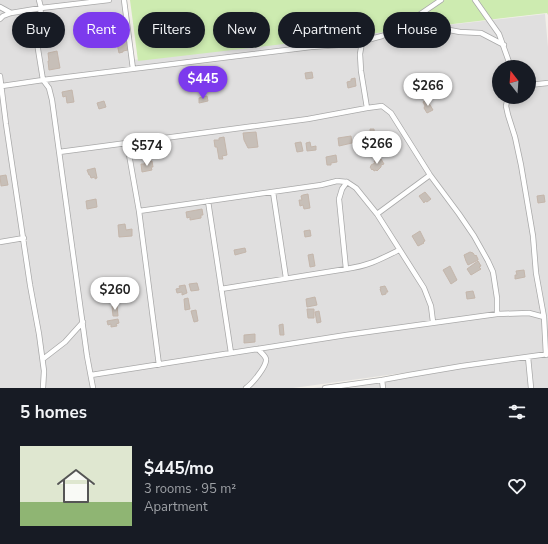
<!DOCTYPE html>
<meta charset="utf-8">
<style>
body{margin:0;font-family:"Nunito Sans",sans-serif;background:#242831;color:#f1f3f6;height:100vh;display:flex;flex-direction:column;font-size:15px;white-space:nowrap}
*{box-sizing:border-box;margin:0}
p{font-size:13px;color:#9ea1a6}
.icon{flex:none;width:22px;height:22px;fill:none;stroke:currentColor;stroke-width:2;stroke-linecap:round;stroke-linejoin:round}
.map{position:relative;height:388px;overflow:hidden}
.details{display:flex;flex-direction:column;background:#171b24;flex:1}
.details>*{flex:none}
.guide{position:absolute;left:12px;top:12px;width:524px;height:36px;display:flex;gap:8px}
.needle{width:26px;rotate:343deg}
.tools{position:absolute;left:492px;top:60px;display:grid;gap:8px}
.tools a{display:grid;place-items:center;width:44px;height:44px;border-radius:50%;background:#171b24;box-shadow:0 2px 6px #0003;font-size:20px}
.price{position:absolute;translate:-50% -34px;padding:0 9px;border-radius:14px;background:#fff;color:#222;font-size:13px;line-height:26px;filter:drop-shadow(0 1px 2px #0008)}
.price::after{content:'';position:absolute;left:50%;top:24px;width:12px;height:9px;margin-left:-6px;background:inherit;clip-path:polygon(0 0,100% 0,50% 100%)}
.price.active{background:#7c3aed;color:#fff}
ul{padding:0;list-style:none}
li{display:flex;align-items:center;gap:12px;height:100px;padding:0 20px}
li span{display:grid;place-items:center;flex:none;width:112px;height:80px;border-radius:0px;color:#555}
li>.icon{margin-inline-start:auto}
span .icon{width:48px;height:48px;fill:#fffc;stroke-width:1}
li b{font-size:17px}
h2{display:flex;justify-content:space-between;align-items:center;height:48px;padding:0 20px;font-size:17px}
.chip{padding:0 14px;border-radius:18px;background:#171b24;box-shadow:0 2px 6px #0003;font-size:14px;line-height:36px}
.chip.active{background:#7c3aed;color:#fff}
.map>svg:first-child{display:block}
.residential{fill:#e0dfdf;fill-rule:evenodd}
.grass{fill:#cdebb0}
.building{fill:#c7bfb8;stroke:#c4b6ab}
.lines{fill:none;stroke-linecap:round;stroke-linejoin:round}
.minor-casing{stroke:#a9a9a9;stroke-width:6}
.minor{stroke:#fff;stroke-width:4.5}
</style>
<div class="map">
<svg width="548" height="388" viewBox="0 0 548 388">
<rect width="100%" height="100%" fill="#f2efe9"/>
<path class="residential" d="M0,0H126L133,60L545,14L548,47V353L293,388H0ZM499,67H529V97H499Z
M548,355V388H313L382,380Z"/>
<path class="grass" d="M130,0H548V15L547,13L138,61Z"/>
<path class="building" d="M52,23L54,33H53V36L47,37L45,25Z
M97,28L98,35L87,37V29Z
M127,38L129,48H127L128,50L123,51V52L119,53L116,39Z
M57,51L60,68L49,70L48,61H49L48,53Z
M312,72L313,78L306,79L305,73Z
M355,78L356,86L348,88L347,82L351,81V79Z
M72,90L74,102L67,103L66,96L63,97L62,92Z
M207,96L208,101L199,103V98Z
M427,100L433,110L427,113L424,108L425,106L423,102Z
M104,101L106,107L99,109L97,103Z
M370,129H374L375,139L371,140Z
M256,132L258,147L248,148L244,140L243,133Z
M351,136L352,143L339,146L338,138Z
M224,137L227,155L222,156L223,159H219L217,147H215L214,140H219V138Z
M301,142L303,151L297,152L295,143Z
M310,142L311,147L316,146V150L307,151L306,143Z
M336,155L337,162L331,163V165H327L326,157Z
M381,159L384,164L381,165V167L377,171L376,170L374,171L373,169L372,170L370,167L371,166V165L375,163L374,161Z
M152,161L153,167H151L152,170L142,172L141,164H145L144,163Z
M95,168L97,178L95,179V177L91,178L90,175H89L87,170Z
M6,175L8,185L1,186L0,176Z
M425,192L431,199L427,202L425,201L424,203L419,196Z
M308,194L310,208L304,209L303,205L300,206L299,200H302L301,196L303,195Z
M544,195L545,202L538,203L537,196Z
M96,199L97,207L87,209L86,201Z
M202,209L203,215H201V218L190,220V217L187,218L186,212Z
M125,224L126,230L132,229V236L119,237L118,225Z
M310,230L311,236L305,237L304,231Z
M420,231L425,241L423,242L424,243L418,246L412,236Z
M245,248L246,252L235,255L234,250Z
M470,252L473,253L475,256L476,255L478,259V260L468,265L466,261L464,255Z
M313,254L315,266L310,267L308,255Z
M478,261L481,266L479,267L481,269L471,275L467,269Z
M450,266L457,280L451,284L443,270Z
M524,270L525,277L515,279V275H517L516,271Z
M197,283L199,290L191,291L189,284Z
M185,285L187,293L182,295V292L177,293L176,289L180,288L179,286Z
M385,286L388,292H386V294L382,295L380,289H381L380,287Z
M473,291L475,298L467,299L466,292Z
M315,297L317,305L307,307L306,299Z
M188,298L190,309L185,310L184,299Z
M117,305L118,316H113L112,306Z
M307,309H314V318H308Z
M196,310L198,321L194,322L191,311Z
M319,311L321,322L317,323L315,312Z
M118,319L119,323L116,324L117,326L111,327V324L108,325L107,321Z
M283,324L284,335H280L279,325Z
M255,334V342L244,343V335Z"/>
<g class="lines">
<g class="minor-casing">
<path id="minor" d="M39,0L41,8L37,43L43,80L49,88L52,100L87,356L93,388
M124,0L133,69
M475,0L499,34L509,62V67
M0,7L11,13
M416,17L444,29L460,32L481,33L504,45
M0,19L3,16L11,13L41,8L109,0
M362,42L360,54L361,71L367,108
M0,76L6,124L30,285L39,334L44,371L43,388
M529,85L548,83
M2,86L43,80L311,47L352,44L382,36L397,30L441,0
M508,97L506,106L508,115L515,137L521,165L533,236L536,273L544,317L546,355
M127,143L139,211L159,365
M59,152L308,119L367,108L382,106L391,113L430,175L459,214L474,236L488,261L493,272L497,298V314
M273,192L286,278
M208,201L231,353
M139,211L321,185L337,181L347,182L356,188L377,214L424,288L431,306L433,322
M377,214L430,175
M0,242L24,238
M346,269L339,199L342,189L347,182
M221,289L346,269C368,266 379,260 399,250
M528,357L531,388
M43,359L65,342L83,322
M91,375L346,335L497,314L529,313L544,317
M382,380L383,388
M246,388C252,384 267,366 266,359C265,355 260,352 258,349
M325,388L382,380L409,375L462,366L548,354"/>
</g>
<use href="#minor" class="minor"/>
</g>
</svg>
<div class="tools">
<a><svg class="needle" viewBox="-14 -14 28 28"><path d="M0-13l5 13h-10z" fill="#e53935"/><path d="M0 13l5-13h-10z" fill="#9ea1a6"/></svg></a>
</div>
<b class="price active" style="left:203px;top:100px">$445</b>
<b class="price" style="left:428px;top:107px">$266</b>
<b class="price" style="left:377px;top:165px">$266</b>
<b class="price" style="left:147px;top:167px">$574</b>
<b class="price" style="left:115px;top:311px">$260</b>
<div class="guide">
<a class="chip">Buy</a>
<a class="chip active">Rent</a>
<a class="chip">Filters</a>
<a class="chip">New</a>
<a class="chip">Apartment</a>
<a class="chip">House</a>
</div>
</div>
<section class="details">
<h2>5 homes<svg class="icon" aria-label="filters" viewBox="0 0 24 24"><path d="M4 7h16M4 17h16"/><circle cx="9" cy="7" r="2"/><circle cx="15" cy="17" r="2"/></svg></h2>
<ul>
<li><span style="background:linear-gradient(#dfe7d0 70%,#8fb573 0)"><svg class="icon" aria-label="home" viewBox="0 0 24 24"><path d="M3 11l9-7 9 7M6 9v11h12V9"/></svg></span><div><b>$445/mo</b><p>3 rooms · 95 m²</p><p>Apartment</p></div><svg class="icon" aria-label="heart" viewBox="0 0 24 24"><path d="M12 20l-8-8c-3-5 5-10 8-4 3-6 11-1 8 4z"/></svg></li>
</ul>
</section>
